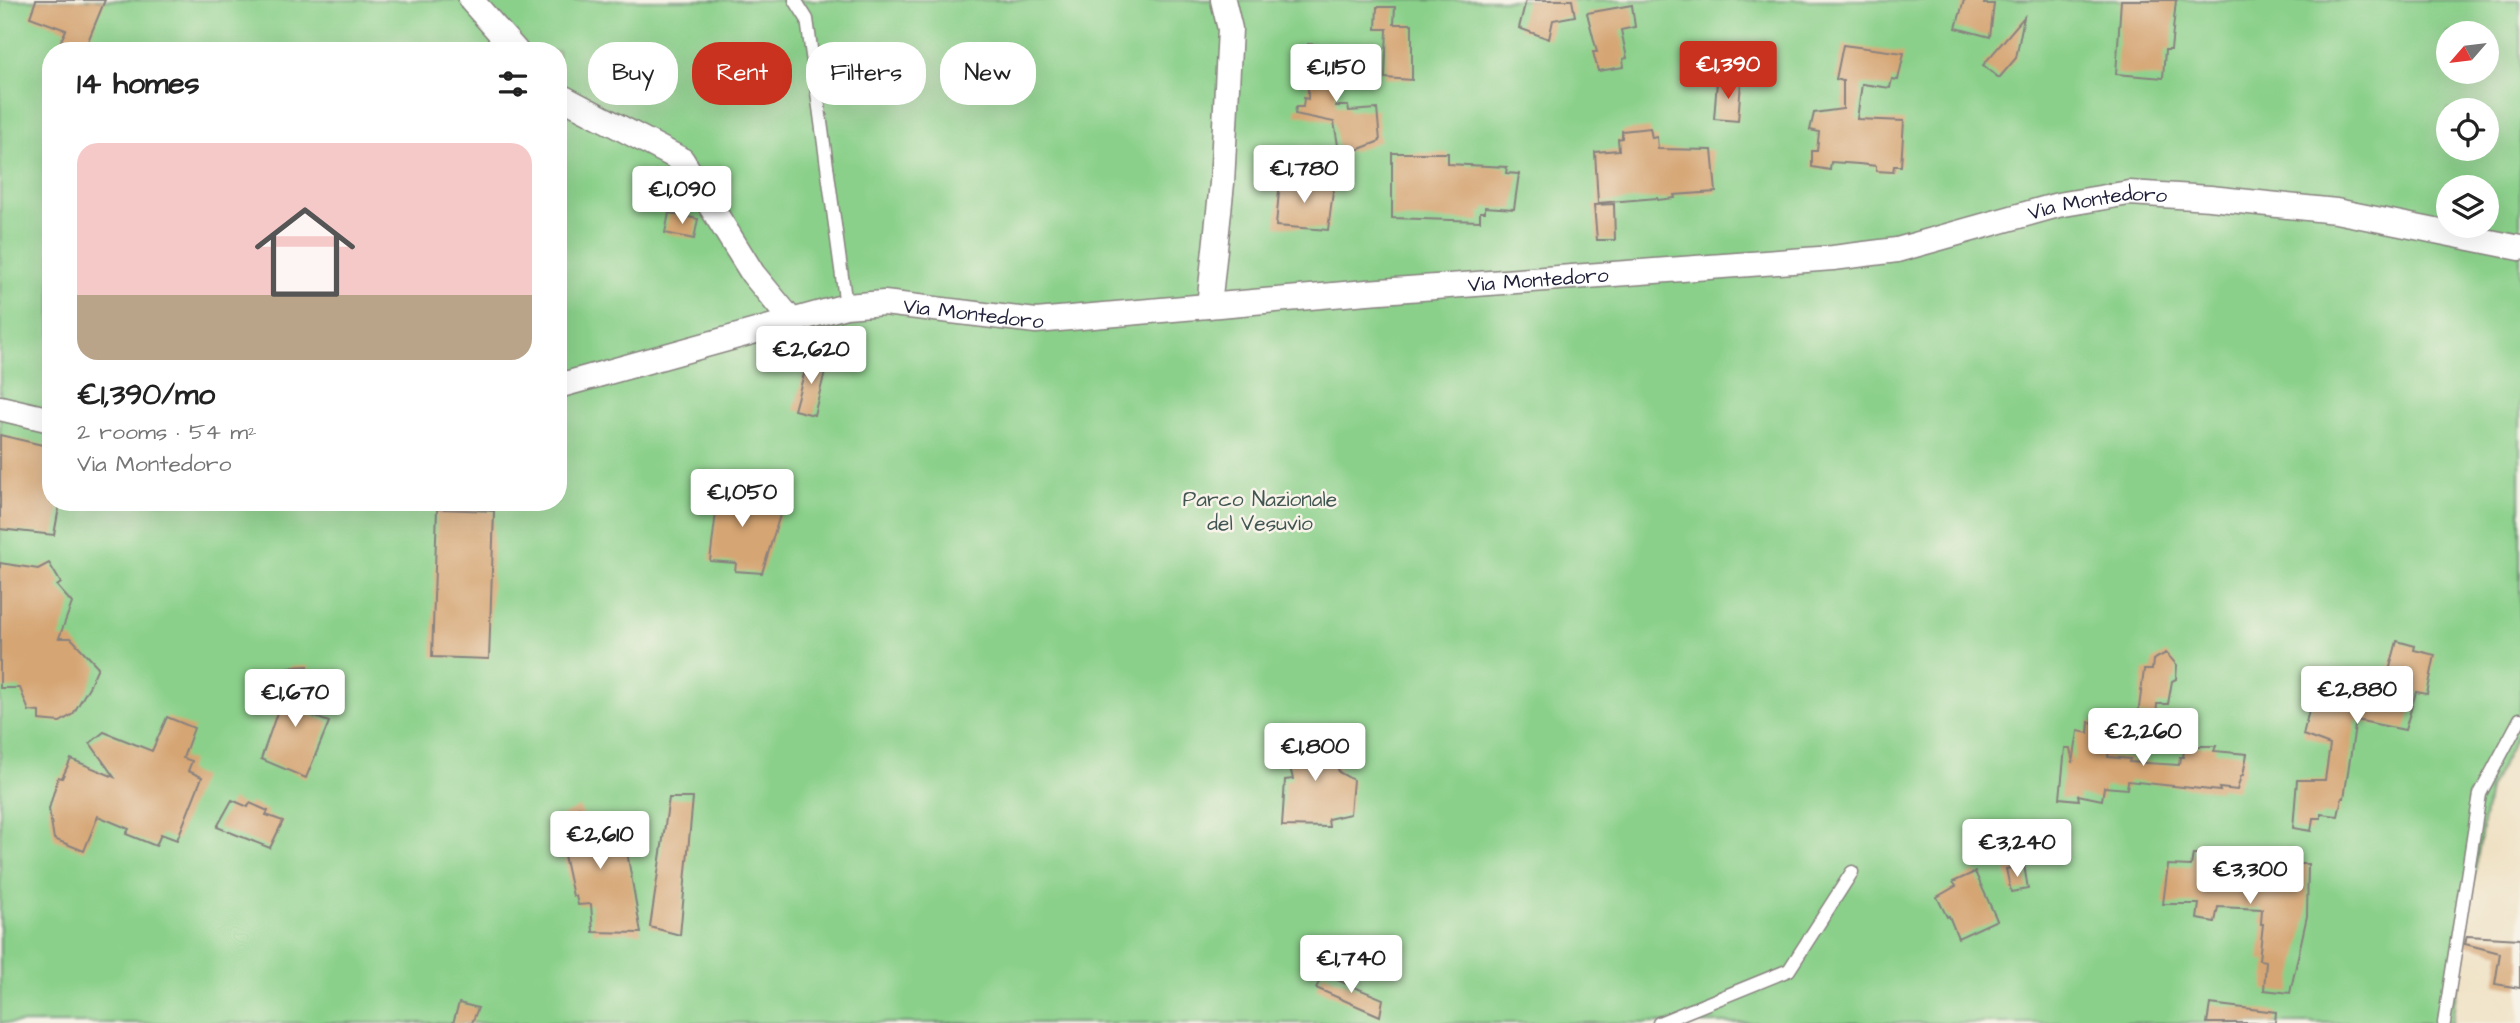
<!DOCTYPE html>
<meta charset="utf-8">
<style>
body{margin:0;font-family:"Architects Daughter",sans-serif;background:#f2f2f2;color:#222;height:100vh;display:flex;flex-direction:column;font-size:26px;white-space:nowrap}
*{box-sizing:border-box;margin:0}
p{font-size:23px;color:#767676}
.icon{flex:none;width:38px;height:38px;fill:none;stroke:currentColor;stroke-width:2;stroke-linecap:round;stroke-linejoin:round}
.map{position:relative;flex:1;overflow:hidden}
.drawer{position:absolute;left:42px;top:42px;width:525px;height:469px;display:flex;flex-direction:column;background:#fff;border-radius:28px;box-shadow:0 7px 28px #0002}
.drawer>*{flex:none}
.hud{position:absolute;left:588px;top:42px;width:665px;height:63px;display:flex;gap:14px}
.needle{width:46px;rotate:242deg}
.buttons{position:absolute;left:2436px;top:21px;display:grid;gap:14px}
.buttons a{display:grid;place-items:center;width:63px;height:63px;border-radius:50%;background:#fff;box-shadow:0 7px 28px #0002;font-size:35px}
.price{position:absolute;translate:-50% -60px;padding:0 16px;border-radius:7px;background:#fff;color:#222;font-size:23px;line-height:46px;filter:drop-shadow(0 2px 4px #0008)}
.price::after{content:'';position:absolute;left:50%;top:42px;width:21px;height:16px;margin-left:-10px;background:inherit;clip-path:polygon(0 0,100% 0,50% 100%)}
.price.selected{background:#c8321e;color:#fff}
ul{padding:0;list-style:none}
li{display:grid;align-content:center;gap:14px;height:371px;padding:0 35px}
li span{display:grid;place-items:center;height:217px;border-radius:21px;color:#555}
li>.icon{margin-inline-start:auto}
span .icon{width:126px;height:126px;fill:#fffc;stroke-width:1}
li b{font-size:30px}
h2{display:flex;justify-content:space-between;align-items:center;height:84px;padding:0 35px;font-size:30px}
.chip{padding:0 24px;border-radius:28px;background:#fff;box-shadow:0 7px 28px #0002;font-size:24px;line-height:63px}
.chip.selected{background:#c8321e;color:#fff}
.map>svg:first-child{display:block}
.green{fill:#8ad08a;stroke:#567962;stroke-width:2;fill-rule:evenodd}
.building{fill:#d5a573}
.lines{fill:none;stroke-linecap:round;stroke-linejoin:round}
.service-casing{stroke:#88827f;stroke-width:15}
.minor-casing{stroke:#88827f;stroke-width:27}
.service{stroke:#fff;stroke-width:12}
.minor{stroke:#fff;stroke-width:24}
.labels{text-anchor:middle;stroke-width:5;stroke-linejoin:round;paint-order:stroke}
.street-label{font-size:21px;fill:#22223b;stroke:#f7f3e8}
.park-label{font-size:21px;fill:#415653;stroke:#f7f3e8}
</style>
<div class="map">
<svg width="2520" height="1023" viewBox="0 0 2520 1023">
<rect width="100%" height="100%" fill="#f7f3e8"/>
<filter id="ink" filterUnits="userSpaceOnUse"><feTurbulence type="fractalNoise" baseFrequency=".0143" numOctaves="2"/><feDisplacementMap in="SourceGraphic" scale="14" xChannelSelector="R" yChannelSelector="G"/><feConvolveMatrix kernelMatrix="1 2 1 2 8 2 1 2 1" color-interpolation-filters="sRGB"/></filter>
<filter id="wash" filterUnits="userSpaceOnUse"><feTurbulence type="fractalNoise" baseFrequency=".00686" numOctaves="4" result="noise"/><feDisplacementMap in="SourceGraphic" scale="28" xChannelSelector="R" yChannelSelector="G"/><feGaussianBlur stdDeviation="1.57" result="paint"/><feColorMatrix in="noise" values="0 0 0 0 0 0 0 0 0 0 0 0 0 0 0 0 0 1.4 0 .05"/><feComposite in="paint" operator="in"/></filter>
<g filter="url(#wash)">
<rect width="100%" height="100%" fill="#efe1c3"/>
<path class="green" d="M0,0H2520V729L2489,789L2463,941L2452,1023H0ZM2448,33H2487V72H2448ZM51,51H558V502H51ZM2448,110H2487V149H2448ZM2448,187H2487V226H2448Z"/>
<g id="blocks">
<path class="building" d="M36,0H105L84,51H56L66,30L30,17Z
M1526,0H1572L1575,16L1553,20L1549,39L1519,28Z
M1964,0H1985L1984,4H1994L1990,37L1956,28Z
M2121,0H2176L2171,50H2165L2163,78L2116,74Z
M1632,5L1635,27L1621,30L1627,58L1623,59L1624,67L1598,71L1593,52H1597L1587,13Z
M1377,7H1395L1394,24H1412V80L1385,78L1387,29H1376Z
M2024,17L2016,58L1999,78L1983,65Z
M1308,44L1335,46L1334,78L1336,79V106H1348L1349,111L1377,109L1380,141L1354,151H1339L1334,122L1295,114L1296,107H1303L1304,98L1308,99Z
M1843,45L1904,53L1898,80L1892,79L1890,88L1862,84L1857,119L1904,121L1901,166H1894L1893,172L1876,171V166L1859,164L1831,162L1830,170L1812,167V151H1817L1819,132L1810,130L1814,113L1843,109V81L1836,79Z
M1717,81L1741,82L1738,121L1714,119Z
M1650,128L1652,138L1657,137L1658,149L1712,150L1716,192L1674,195L1675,198L1658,200L1657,198L1598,203L1595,152L1619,150L1618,139L1622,138V131Z
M1392,153H1448V164L1507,167L1506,173L1519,174L1514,209L1485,207V212H1480V221L1392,218Z
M1280,179L1334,184L1328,230L1276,226Z
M1614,204L1615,240H1597L1594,205Z
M669,213L698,219L694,239L665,233Z
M809,356L828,360L814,415L794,410Z
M0,435L51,447V502H60L54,535L0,529Z
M720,480L754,486L752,506L780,515L762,573L735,571L736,563L710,561Z
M437,509L494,511L489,659L432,657Z
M0,563L38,569L49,563L61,583L57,586L72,603L59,638H71L98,667L89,687L73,714L60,722L39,720V712L29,711L20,688H0Z
M2397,641L2415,646L2414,650L2435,655L2427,694L2416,692L2405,730L2356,720L2344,798H2342L2338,816L2321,814V818H2313L2311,831L2293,828L2297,780H2325L2330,745L2303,735L2309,710L2320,683L2371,696L2378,669L2389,671Z
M2166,653L2177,665L2176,679L2172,681L2168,704H2157L2156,717L2138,715L2144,670H2152L2153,660Z
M308,666L307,714L329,722L306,778L261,759L280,704L289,707V667Z
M167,717L194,728L183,758L192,761L188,771L202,777L177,840L161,834L156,846L126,834L129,829L98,816L84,851L54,839L49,809L58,777L62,778L71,759L114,777L90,743L104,732L152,751Z
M2089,722L2112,726L2108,757L2130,759L2129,762L2179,765L2180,757H2183L2185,746H2216L2214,751L2247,754L2243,775L2241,776L2237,790L2219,788L2220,791L2128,781L2127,789L2104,787L2102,800L2078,795L2079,800L2060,798L2065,748H2070L2073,763L2078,731L2088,733Z
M1333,728L1337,748L1333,749L1339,772L1353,780L1350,814L1328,819L1329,827L1282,826L1285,780L1293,779L1286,752L1293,749V741Z
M669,798H693L680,935L650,927Z
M232,800L248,807L250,803L268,811L266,815L283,821L270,848L217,827Z
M579,807L587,821L621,817L641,933L593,932L591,904L578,905L576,896H573L556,819Z
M2193,854L2233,856V878L2271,877L2269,864H2308L2307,916L2290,993L2264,990L2266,961L2259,960L2263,924H2261L2262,909L2218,907L2215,922L2197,919L2199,904H2163L2168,865L2191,866Z
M2024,865L2028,889L2011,892L2006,869Z
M1975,872L1997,920L1958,938L1949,916L1947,917L1937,897L1956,886L1953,882Z
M2467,936L2520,939V988L2495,984L2500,953L2465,944Z
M1323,974L1383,999L1380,1016L1316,988Z
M459,1003L478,1008L472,1023H453Z
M2210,1004L2276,1012L2275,1023H2207Z"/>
</g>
</g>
<g filter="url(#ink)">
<use href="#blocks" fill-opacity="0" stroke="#88827f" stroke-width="2"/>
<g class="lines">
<g class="service-casing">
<path id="service" d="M795,0L807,19L846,306
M1659,1023L1789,970L1852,872
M2444,1023L2480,794L2520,719"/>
</g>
<g class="minor-casing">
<g id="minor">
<path d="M471,0L516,51"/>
<path d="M558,95L682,160L753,274L791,320"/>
<path d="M1209,306L1222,183L1230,29L1223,0"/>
<path id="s1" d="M558,386L846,306L884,303L1036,321L1367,292L1833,258L1897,250L2058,205L2129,193L2210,198L2336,211L2520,248"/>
<path d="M0,408L51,420"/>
</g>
</g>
<use href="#service" class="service"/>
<use href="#minor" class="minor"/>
</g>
</g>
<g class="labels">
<g class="street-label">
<text dy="7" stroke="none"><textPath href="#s1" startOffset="1561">Via Montedoro</textPath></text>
<text dy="7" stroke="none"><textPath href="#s1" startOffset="994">Via Montedoro</textPath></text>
<text dy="7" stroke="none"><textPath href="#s1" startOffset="427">Via Montedoro</textPath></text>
</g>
<g class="park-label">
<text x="1260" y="506">Parco Nazionale<tspan x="1260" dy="24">del Vesuvio</tspan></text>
</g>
</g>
</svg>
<div class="buttons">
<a><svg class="needle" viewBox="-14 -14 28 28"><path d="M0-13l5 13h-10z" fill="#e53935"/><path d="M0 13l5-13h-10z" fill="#767676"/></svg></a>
<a><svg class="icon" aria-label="locate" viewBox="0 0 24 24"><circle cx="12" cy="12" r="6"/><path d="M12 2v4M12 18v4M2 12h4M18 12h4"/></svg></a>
<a><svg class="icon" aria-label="layers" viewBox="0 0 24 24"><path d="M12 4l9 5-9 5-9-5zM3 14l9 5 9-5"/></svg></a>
</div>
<b class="price selected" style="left:1728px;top:101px">€1,390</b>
<b class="price" style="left:1336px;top:104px">€1,150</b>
<b class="price" style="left:1304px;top:205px">€1,780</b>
<b class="price" style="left:682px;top:226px">€1,090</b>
<b class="price" style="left:811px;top:386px">€2,620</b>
<b class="price" style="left:742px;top:529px">€1,050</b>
<b class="price" style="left:2357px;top:726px">€2,880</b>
<b class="price" style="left:295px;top:729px">€1,670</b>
<b class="price" style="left:2143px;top:768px">€2,260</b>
<b class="price" style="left:1315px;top:783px">€1,800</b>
<b class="price" style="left:600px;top:871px">€2,610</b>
<b class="price" style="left:2017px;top:879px">€3,240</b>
<b class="price" style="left:2250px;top:906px">€3,300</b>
<b class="price" style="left:1351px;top:995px">€1,740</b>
<div class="hud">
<a class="chip">Buy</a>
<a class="chip selected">Rent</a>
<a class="chip">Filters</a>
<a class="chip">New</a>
</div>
<section class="drawer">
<h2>14 homes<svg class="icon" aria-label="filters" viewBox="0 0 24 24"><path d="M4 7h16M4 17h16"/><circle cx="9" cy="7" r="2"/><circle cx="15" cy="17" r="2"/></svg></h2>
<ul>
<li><span style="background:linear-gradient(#f6c9c9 70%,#b9a48a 0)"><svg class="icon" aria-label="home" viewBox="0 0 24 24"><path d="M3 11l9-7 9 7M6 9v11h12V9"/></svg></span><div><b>€1,390/mo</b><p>2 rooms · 54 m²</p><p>Via Montedoro</p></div></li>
</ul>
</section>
</div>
